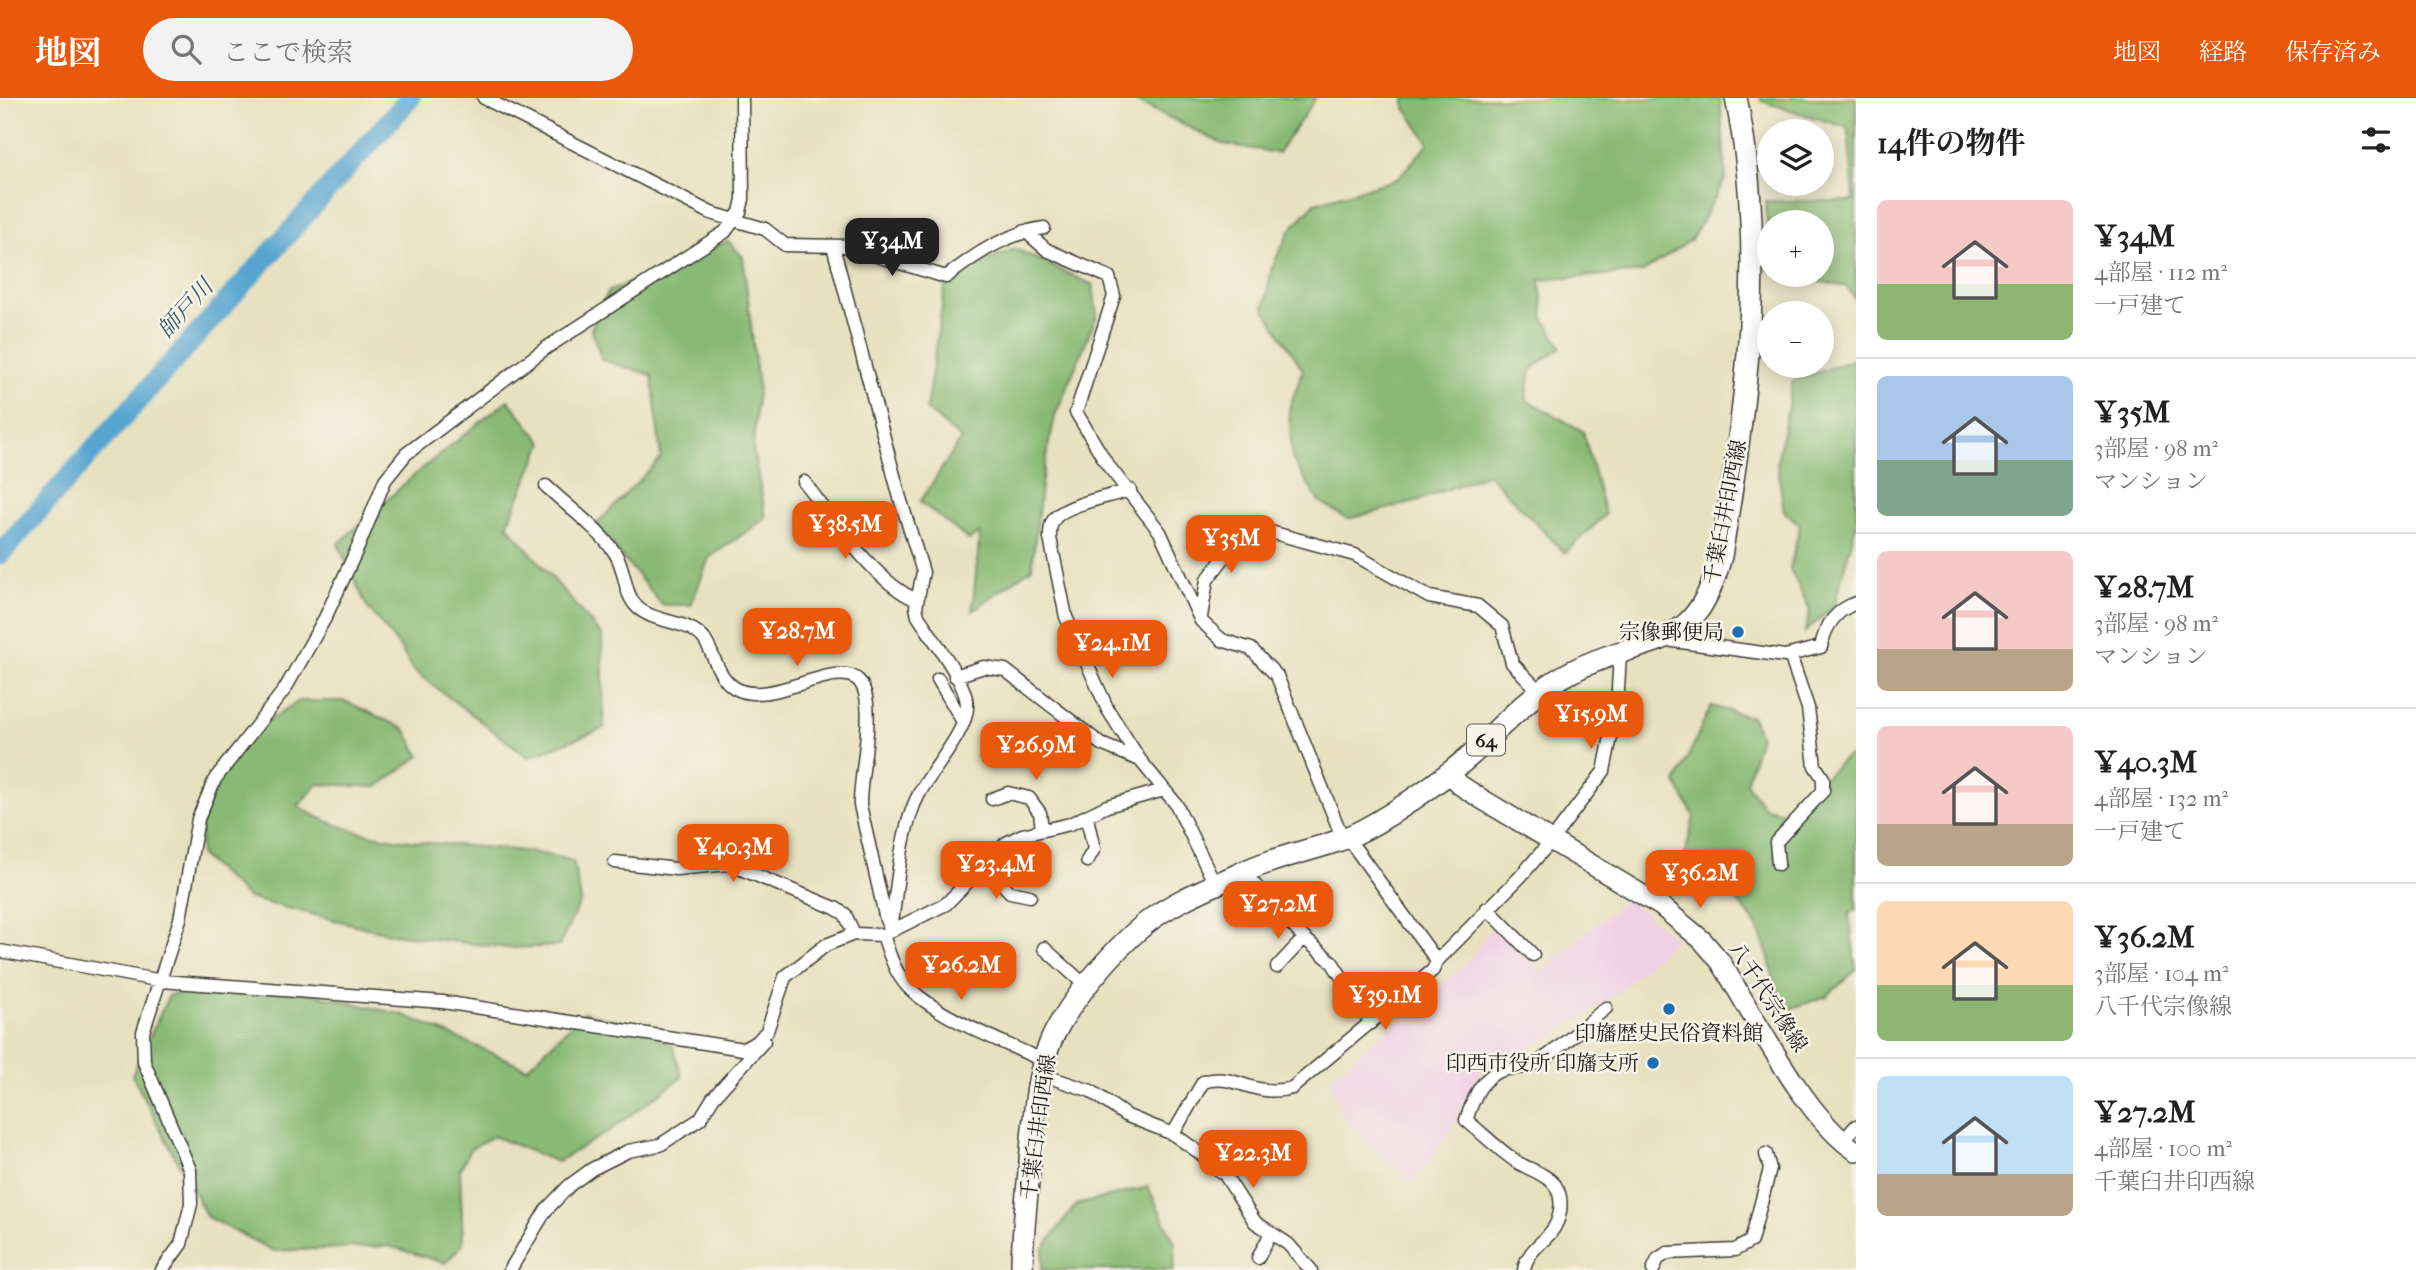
<!DOCTYPE html>
<html lang="ja">
<meta charset="utf-8">
<style>
body{margin:0;font-family:"IM FELL French Canon","Noto Serif JP",serif;background:#f2f2f2;color:#222;height:100vh;display:flex;flex-direction:column;font-size:26px;white-space:nowrap}
*{box-sizing:border-box;margin:0}
p{font-size:23px;color:#767676}
.icon{flex:none;width:38px;height:38px;fill:none;stroke:currentColor;stroke-width:2;stroke-linecap:round;stroke-linejoin:round}
.map{position:relative;flex:1;overflow:hidden}
.details{display:flex;flex-direction:column;background:#fff;width:560px}
.details>*{flex:none}
.buttons{position:absolute;left:1757px;top:21px;display:grid;gap:14px}
.buttons a{display:grid;place-items:center;width:77px;height:77px;border-radius:50%;background:#fff;box-shadow:0 4px 18px #0003;font-size:35px}
.price{position:absolute;translate:-50% -60px;padding:0 16px;border-radius:14px;background:#ea580c;color:#fff;font-size:23px;line-height:46px;filter:drop-shadow(0 2px 4px #0008)}
.price::after{content:'';position:absolute;left:50%;top:42px;width:21px;height:16px;margin-left:-10px;background:inherit;clip-path:polygon(0 0,100% 0,50% 100%)}
.price.active{background:#222;color:#fff}
ul{padding:0;list-style:none}
li{display:flex;align-items:center;gap:21px;height:175px;padding:0 21px}
li+li{border-top:2px solid #e0e0e0}
li span{display:grid;place-items:center;flex:none;width:196px;height:140px;border-radius:10px;color:#555}
li>.icon{margin-inline-start:auto}
span .icon{width:84px;height:84px;fill:#fffc;stroke-width:1}
li b{font-size:30px}
h2{display:flex;justify-content:space-between;align-items:center;height:84px;padding:0 21px;font-size:30px}
header{display:flex;align-items:center;gap:42px;box-sizing:border-box;height:98px;padding:0 35px;background:#ea580c;color:#fff}
header strong{font-size:33px}
nav{display:flex;gap:38px;margin-inline-start:auto;font-size:24px}
.search{width:490px;height:63px;background:#f2f2f2;display:flex;align-items:center;gap:18px;box-sizing:border-box;padding:0 24px;border-radius:38px;color:#767676;font-size:26px}
main{display:flex;flex:1;min-height:0}
.map>svg:first-child{display:block}
.built{fill:#f0d0e5}
.forest{fill:#89ba74;stroke:#526b48;stroke-width:2}
.lines{fill:none;stroke-linecap:round;stroke-linejoin:round}
.river{stroke:#56a5d0;stroke-width:21}
.street-casing{stroke:#3b3a34;stroke-width:15}
.secondary-casing{stroke:#3b3a34;stroke-width:22}
.primary-casing{stroke:#3b3a34;stroke-width:24}
.street{stroke:#fff;stroke-width:12}
.secondary{stroke:#fff;stroke-width:19}
.primary{stroke:#fff;stroke-width:21}
.poi-dot{fill:#1f6fb2;stroke:#f7f3e8;stroke-width:2.5}
.labels{text-anchor:middle;stroke-width:5;stroke-linejoin:round;paint-order:stroke}
.shield{fill:#f7f3e8;stroke:#5e5c59;stroke-width:2}
.shield-label{font-size:19px;font-weight:bold;fill:#1c1c1c}
.street-label{font-size:21px;fill:#1c1c1c;stroke:#f7f3e8}
.poi-label{font-size:21px;fill:#1c1c1c;stroke:#f7f3e8;text-anchor:end}
.water-label{font-size:23px;font-style:italic;fill:#365a6d;stroke:#f7f3e8}
</style>
<header>
<strong>地図</strong>
<div class="search"><svg class="icon" aria-label="search" viewBox="0 0 24 24"><circle cx="10" cy="10" r="6"/><path d="M15 15l6 6"/></svg>ここで検索</div>
<nav><a>地図</a><a>経路</a><a>保存済み</a></nav>
</header>
<main>
<div class="map">
<svg width="1856" height="1172" viewBox="0 0 1856 1172">
<rect width="100%" height="100%" fill="#f7f3e8"/>
<filter id="ink" filterUnits="userSpaceOnUse"><feTurbulence type="fractalNoise" baseFrequency=".0143" numOctaves="2"/><feDisplacementMap in="SourceGraphic" scale="14" xChannelSelector="R" yChannelSelector="G"/><feConvolveMatrix kernelMatrix="1 2 1 2 8 2 1 2 1" color-interpolation-filters="sRGB"/></filter>
<filter id="wash" filterUnits="userSpaceOnUse"><feTurbulence type="fractalNoise" baseFrequency=".00686" numOctaves="4" result="noise"/><feDisplacementMap in="SourceGraphic" scale="28" xChannelSelector="R" yChannelSelector="G"/><feGaussianBlur stdDeviation="1.57" result="paint"/><feColorMatrix in="noise" values="0 0 0 0 0 0 0 0 0 0 0 0 0 0 0 0 0 1.4 0 .05"/><feComposite in="paint" operator="in"/></filter>
<g filter="url(#wash)">
<rect width="100%" height="100%" fill="#e8e1bf"/>
<path class="built" d="M1626,801L1677,841L1607,904L1514,960L1483,970L1443,1044L1412,1084L1343,1019L1330,980L1465,867L1492,829L1541,874Z"/>
<path class="forest" d="M1130,0H1316L1278,55L1223,46Z
M1405,0L1720,1L1726,80L1691,142L1643,174L1540,182L1544,220L1561,249L1531,272L1526,302L1583,333L1605,417L1565,455L1488,376L1411,405L1347,421L1318,402L1292,361L1289,311L1303,272L1264,210L1272,169L1290,132L1315,105L1397,81L1429,45L1405,10Z
M1760,0H1856V203L1847,189L1787,177H1822V124H1769L1768,173L1766,103H1854L1848,30L1761,3Z
M728,143L743,159L758,288L753,352L766,420L709,460L691,507H662L596,427L661,360L652,277L602,262L591,231L608,194Z
M1015,151L1093,187L1097,217L1055,318L1042,380L1032,470L972,513L980,435L969,442L920,404L961,341L926,311L947,176Z
M1856,261V427L1834,508L1805,534L1810,512L1790,471L1800,427L1784,413L1777,364L1793,283Z
M508,302L543,345L507,427L602,538L604,630L528,659L413,572L400,549L367,509L338,446L419,373Z
M299,603H345L405,631L420,658L377,689L318,686L298,708C378,759 485,738 573,763L581,802L559,848L508,850L392,836L323,819L248,800L200,757L202,711L244,638Z
M1711,608L1752,619L1760,638L1746,685L1765,710L1787,715L1846,659L1856,656V811L1849,816L1856,872L1827,898L1781,914C1764,832 1760,808 1683,766L1694,718L1676,685Z
M221,890L309,895L404,917L527,970L584,914L647,931L673,948L682,979L609,1033L557,1064L493,1038L470,1051L460,1072L463,1146L445,1165L389,1148L274,1153L207,1119L132,977L169,897Z
M1148,1089L1175,1145L1174,1172H1042L1043,1151L1076,1107Z"/>
<g class="lines">
<path class="river" d="M0,456L410,0"/>
</g>
</g>
<g filter="url(#ink)">
<g class="lines">
<g class="street-casing">
<path id="street" d="M484,0L711,115L765,131L785,147L844,148L946,179C976,156 1005,136 1044,130
M1025,133L1047,152L1109,179L1114,198L1076,314L1107,366L1160,434L1201,523L1222,542L1251,551L1277,578L1343,741
M833,148L900,400L923,474L916,509L918,518C931,539 966,583 967,607C969,631 931,673 919,696C900,731 897,792 891,832
M804,384C831,419 877,487 917,502
M546,388C568,409 598,430 615,455C626,471 623,495 637,509C655,526 688,521 704,541C715,557 717,579 735,590C770,611 835,560 858,582C879,602 859,678 860,707L886,822L891,832
M1130,392C1112,398 1068,406 1056,419C1050,425 1050,432 1050,440L1066,519L1108,612L1140,662L1176,706L1216,788
M1201,519L1207,482L1248,428L1355,457L1429,499L1478,508L1502,528L1512,565L1540,594
M1666,542L1785,558L1821,549C1825,528 1836,512 1856,505
M955,578L984,569L1005,572L1101,646L1140,662
M938,581L963,624
M992,701L1008,695L1029,700L1040,715L1042,731
M1087,720L1094,751L1087,763
M1347,739L1437,863
M615,764L676,771L729,766L835,810L845,816L854,836
M1778,766L1776,744L1823,693V680L1815,668L1808,610L1790,557
M985,767L1010,794L1030,798
M1243,774L1304,840L1332,864L1371,925
M1487,810L1533,857
M883,837C889,855 895,876 909,890C943,922 1002,943 1044,963
M1044,850L1087,889
M0,853L162,883L443,904L743,951L757,944L767,933L785,879L826,847L854,836L883,837L946,806L1006,745L1022,737L1070,726L1107,708L1164,692
M1277,869L1304,840
M1040,976L1091,993L1125,1017L1173,1036L1200,1055L1225,1077L1255,1124L1288,1146L1311,1172
M1173,1036L1203,984C1234,973 1253,1001 1292,990L1433,872L1437,863L1520,779L1551,743L1604,673L1617,609L1620,556
M1842,1044L1856,1028
M1258,1160L1271,1135
M162,1172L181,1146L191,1106L190,1072L144,964L143,934L180,821L198,721L215,681L285,591L325,520L359,447L385,382L406,356L546,250L725,134L740,114L743,101L742,0
M510,1172L546,1112L570,1087L592,1071L628,1053L660,1047L700,1021L713,1000L764,943
M1524,1172C1528,1148 1549,1144 1557,1124C1562,1112 1562,1097 1555,1087C1546,1076 1528,1071 1517,1064C1499,1052 1483,1036 1466,1022C1473,1003 1480,978 1503,972C1520,967 1524,974 1543,961C1565,946 1585,927 1606,910
M1653,1172L1658,1161L1667,1155L1735,1152L1751,1143L1770,1071L1766,1056"/>
</g>
<g class="secondary-casing">
<path id="secondary" d="M1449,675L1460,687L1480,700L1661,808L1702,842L1720,863C1753,916 1806,1021 1856,1053"/>
</g>
<g class="primary-casing">
<path id="primary" d="M1022,1172C1022,1136 1027,1099 1030,1063C1034,1025 1035,981 1050,945C1066,907 1113,852 1145,826C1173,803 1213,788 1246,773C1284,755 1328,751 1365,731C1397,714 1445,680 1472,656C1504,626 1533,593 1573,573C1648,534 1695,560 1721,458C1746,307 1768,152 1736,0"/>
</g>
<use href="#street" class="street"/>
<use href="#secondary" class="secondary"/>
<use href="#primary" class="primary"/>
</g>
</g>
<g class="poi-dot">
<circle cx="1738" cy="534" r="7"/>
<circle cx="1669" cy="911" r="7"/>
<circle cx="1653" cy="965" r="7"/>
</g>
<g class="labels">
<rect class="shield" x="1467" y="626.5" width="38" height="31" rx="5"/>
<g class="shield-label">
<text x="1486" y="649">64</text>
</g>
<g class="street-label">
<text transform="translate(1725 414) rotate(-79)" y="7">千葉臼井印西線</text>
<text transform="translate(1768 899) rotate(57)" y="7">八千代宗像線</text>
<text transform="translate(1038 1029) rotate(-82)" y="7">千葉臼井印西線</text>
</g>
<g class="poi-label">
<text x="1724" y="541">宗像郵便局</text>
<text x="1669" y="942" text-anchor="middle">印旛歴史民俗資料館</text>
<text x="1639" y="972">印西市役所 印旛支所</text>
</g>
<g class="water-label">
<text transform="translate(185 210) rotate(-48)" y="8">師戸川</text>
</g>
</g>
</svg>
<div class="buttons">
<a><svg class="icon" aria-label="layers" viewBox="0 0 24 24"><path d="M12 4l9 5-9 5-9-5zM3 14l9 5 9-5"/></svg></a>
<a>+</a>
<a>−</a>
</div>
<b class="price active" style="left:892px;top:180px">¥34M</b>
<b class="price" style="left:845px;top:463px">¥38.5M</b>
<b class="price" style="left:1231px;top:477px">¥35M</b>
<b class="price" style="left:797px;top:570px">¥28.7M</b>
<b class="price" style="left:1112px;top:582px">¥24.1M</b>
<b class="price" style="left:1591px;top:653px">¥15.9M</b>
<b class="price" style="left:1036px;top:684px">¥26.9M</b>
<b class="price" style="left:733px;top:786px">¥40.3M</b>
<b class="price" style="left:996px;top:803px">¥23.4M</b>
<b class="price" style="left:1700px;top:812px">¥36.2M</b>
<b class="price" style="left:1278px;top:843px">¥27.2M</b>
<b class="price" style="left:961px;top:904px">¥26.2M</b>
<b class="price" style="left:1385px;top:934px">¥39.1M</b>
<b class="price" style="left:1253px;top:1092px">¥22.3M</b>
</div>
<section class="details">
<h2>14件の物件<svg class="icon" aria-label="filters" viewBox="0 0 24 24"><path d="M4 7h16M4 17h16"/><circle cx="9" cy="7" r="2"/><circle cx="15" cy="17" r="2"/></svg></h2>
<ul>
<li><span style="background:linear-gradient(#f6c9c9 60%,#8fb573 0)"><svg class="icon" aria-label="home" viewBox="0 0 24 24"><path d="M3 11l9-7 9 7M6 9v11h12V9"/></svg></span><div><b>¥34M</b><p>4部屋 · 112 m²</p><p>一戸建て</p></div></li>
<li><span style="background:linear-gradient(#a9c7e8 60%,#7fa58c 0)"><svg class="icon" aria-label="home" viewBox="0 0 24 24"><path d="M3 11l9-7 9 7M6 9v11h12V9"/></svg></span><div><b>¥35M</b><p>3部屋 · 98 m²</p><p>マンション</p></div></li>
<li><span style="background:linear-gradient(#f6c9c9 70%,#b9a48a 0)"><svg class="icon" aria-label="home" viewBox="0 0 24 24"><path d="M3 11l9-7 9 7M6 9v11h12V9"/></svg></span><div><b>¥28.7M</b><p>3部屋 · 98 m²</p><p>マンション</p></div></li>
<li><span style="background:linear-gradient(#f6c9c9 70%,#b9a48a 0)"><svg class="icon" aria-label="home" viewBox="0 0 24 24"><path d="M3 11l9-7 9 7M6 9v11h12V9"/></svg></span><div><b>¥40.3M</b><p>4部屋 · 132 m²</p><p>一戸建て</p></div></li>
<li><span style="background:linear-gradient(#ffd9b3 60%,#8fb573 0)"><svg class="icon" aria-label="home" viewBox="0 0 24 24"><path d="M3 11l9-7 9 7M6 9v11h12V9"/></svg></span><div><b>¥36.2M</b><p>3部屋 · 104 m²</p><p>八千代宗像線</p></div></li>
<li><span style="background:linear-gradient(#bfe0f5 70%,#b9a48a 0)"><svg class="icon" aria-label="home" viewBox="0 0 24 24"><path d="M3 11l9-7 9 7M6 9v11h12V9"/></svg></span><div><b>¥27.2M</b><p>4部屋 · 100 m²</p><p>千葉臼井印西線</p></div></li>
</ul>
</section>
</main>
